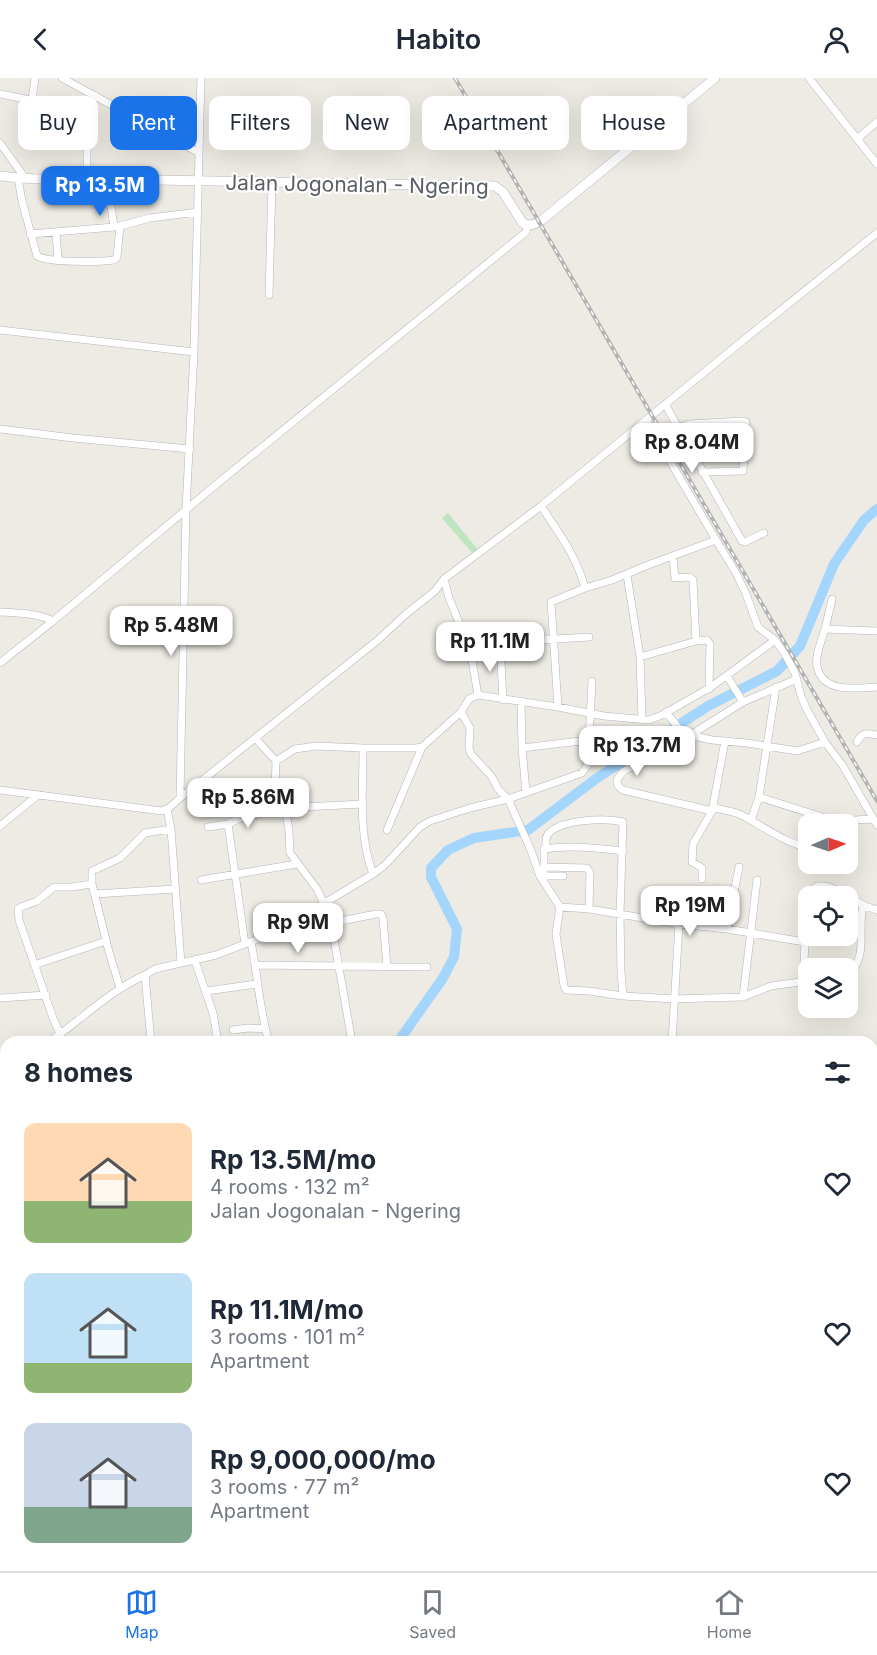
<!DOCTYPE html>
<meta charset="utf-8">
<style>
body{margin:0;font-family:Inter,sans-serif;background:#f6f6f7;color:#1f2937;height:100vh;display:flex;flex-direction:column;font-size:22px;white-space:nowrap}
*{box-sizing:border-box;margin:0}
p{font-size:20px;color:#747a83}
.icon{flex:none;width:33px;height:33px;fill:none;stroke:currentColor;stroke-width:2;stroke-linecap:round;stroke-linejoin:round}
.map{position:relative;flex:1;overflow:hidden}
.drawer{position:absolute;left:0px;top:958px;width:878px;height:536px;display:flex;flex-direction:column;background:#fff;border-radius:18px 18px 0 0;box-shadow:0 6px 24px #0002}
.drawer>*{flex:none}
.guide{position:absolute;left:18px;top:18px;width:842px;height:54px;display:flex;gap:12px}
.needle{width:39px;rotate:88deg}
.fabs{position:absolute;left:798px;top:736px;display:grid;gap:12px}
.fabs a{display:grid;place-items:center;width:60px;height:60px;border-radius:12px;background:#fff;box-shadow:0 6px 24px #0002;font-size:30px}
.price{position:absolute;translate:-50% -51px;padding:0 14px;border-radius:12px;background:#fff;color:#222;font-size:20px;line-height:39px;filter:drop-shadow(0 2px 3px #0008)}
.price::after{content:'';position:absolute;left:50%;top:36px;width:18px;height:14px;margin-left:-9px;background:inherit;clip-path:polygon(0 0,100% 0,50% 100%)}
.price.active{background:#1a73e8;color:#fff}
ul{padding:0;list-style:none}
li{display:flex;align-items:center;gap:18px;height:150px;padding:0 24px}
li span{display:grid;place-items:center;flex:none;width:168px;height:120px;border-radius:12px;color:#555}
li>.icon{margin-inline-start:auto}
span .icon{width:72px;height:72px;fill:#fffc;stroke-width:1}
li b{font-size:26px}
h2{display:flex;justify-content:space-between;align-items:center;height:72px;padding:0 24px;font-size:26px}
.chip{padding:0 21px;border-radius:12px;background:#fff;box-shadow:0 6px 24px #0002;font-size:21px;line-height:54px}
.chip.active{background:#1a73e8;color:#fff}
header{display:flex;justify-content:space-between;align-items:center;height:78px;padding:0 24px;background:#fff;font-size:27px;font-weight:600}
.menu{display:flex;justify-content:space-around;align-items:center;height:84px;border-top:2px solid #e0e1e3;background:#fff;font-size:16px;color:#747a83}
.menu a{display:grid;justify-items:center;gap:3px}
.menu .active{color:#1a73e8}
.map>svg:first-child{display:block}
.green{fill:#bfe5c0}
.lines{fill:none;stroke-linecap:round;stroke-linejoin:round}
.river{stroke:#a3d5fd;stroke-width:10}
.street-casing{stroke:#b3b5ba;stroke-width:8}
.secondary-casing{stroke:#b4b7bd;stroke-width:10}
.street{stroke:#fff;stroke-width:7}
.secondary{stroke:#fff;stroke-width:9}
.rail-casing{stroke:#b2b3b3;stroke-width:4}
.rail{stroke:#fff;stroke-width:1.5;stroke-dasharray:4.5;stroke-linecap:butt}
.labels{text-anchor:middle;stroke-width:4.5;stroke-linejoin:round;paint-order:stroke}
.street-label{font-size:21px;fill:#5b5f63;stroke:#fff}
</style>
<header><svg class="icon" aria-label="back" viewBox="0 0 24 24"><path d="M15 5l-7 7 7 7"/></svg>Habito<svg class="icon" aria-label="person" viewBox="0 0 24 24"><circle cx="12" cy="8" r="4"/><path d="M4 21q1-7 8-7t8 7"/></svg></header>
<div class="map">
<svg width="877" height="1493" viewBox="0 0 877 1493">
<rect width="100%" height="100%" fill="#edebe3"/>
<path class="green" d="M448,435L479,473L474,477L442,440Z"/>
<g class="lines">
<path class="river" d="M398,964L443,900L454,879L457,851L431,799V790L448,772L474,760L528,752L597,700L708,628L777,593L800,568L834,486L864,442L877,431
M0,1241L6,1238"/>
<g class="street-casing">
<path id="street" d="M35,0L28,51L66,57L87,58
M62,0L199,75L201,0
M809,0L877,86
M0,16L31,22
M857,61L877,44
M0,65L25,100
M18,100L22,123L37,178C49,185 98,184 114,182L117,179L120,148L150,140L198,134
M87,101V58L94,17
M107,101L114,149L117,148
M56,154L58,182
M30,156L114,149
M269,217L272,105
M0,252L194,274L199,75
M665,326L742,463L745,464L764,455
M646,342L716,462
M677,350L689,346L742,343L746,344L743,393L702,394
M0,351L73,360L190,371
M541,428C559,455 577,479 585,510
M673,478L675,500L690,499L693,502L696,563
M627,497L640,579L642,641
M444,501L449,520L470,571
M832,521L825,551L877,553
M0,534C18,535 37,535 53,543
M825,551C822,562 815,576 817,588C822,616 857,610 877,609
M500,566L503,622
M640,579L696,563L707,562L710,566L709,611
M0,585L53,543L218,405L526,154L527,147
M727,598L743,624
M797,601L743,624L697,653L624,693C617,700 613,706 623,712L712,733L715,730C723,732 731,733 739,736C754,742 794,772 808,767
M478,617L470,571L523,563L589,559
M521,623L522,670L589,662L592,603
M558,629L551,524L585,510L612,502L648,487L716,462L736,495L746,516L758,549L775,562L785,576L795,595L801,618L807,632L825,664L843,688L877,747
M461,634L470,650L469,670L471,676L492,699L498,711L508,721L582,695L587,688L589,662
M666,634L681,653L689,657L712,662L747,665L797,673L825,664
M255,660L276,683L275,712L287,740L289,753L290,775L317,811L330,838L352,964
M857,664C862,654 866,655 877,657
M363,670C363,712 358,756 373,796
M522,670L526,714
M276,683L295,671L316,668L363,670H416L422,669L461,634L469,621L478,617L558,629L604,638L649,642L662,637L711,609L775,562
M0,712L162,733L169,730L180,720L186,431L194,274
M759,719L835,743
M180,720L378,562L406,536L435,513L444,501L541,428L751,256L877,155
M751,742L759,719L776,609
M228,746L245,866
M831,747L835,743L873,741
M0,748L38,717
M208,749L228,746L238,741L283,730L363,726
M387,752L422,669
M546,771C546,766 545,760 548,756C561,741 605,740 623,744L620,836L621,894L623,918
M544,789L587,790L590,795L589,831
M540,797L544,794V771C570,767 597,770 623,773
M540,798H563
M702,801V790L692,784L693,766L712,733L725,663
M201,802L297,786
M95,816L175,811
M810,819C811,815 813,809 818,808C830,805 853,822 863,827C867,829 872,830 877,832
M560,829L589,831L679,846L727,851L805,864L803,904
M331,845L376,836H381L383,840L387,889
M727,851L739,789
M251,864C258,897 259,931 269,964
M805,864L808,831
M195,883L213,935L218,964
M181,885L216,877L276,854L373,796L385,787L420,749L430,743L470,730L508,721L530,770L540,798L560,829L556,856L564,908L566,912L589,913L623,918L675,921L705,920L743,919L771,908L808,903
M34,887L106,863
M256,887L427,889
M848,896C869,880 857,850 863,827
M120,910L109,874L92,806V793L120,780L145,755L171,751
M206,913L257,906
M743,919L757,802
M0,920L46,917
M233,952L248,950L265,951
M60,956L53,940L19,842L18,831L21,829L37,823L54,809H72L92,806
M49,964C81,942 108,914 145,897
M151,964L145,897L155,891L181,885L171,751L167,731
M672,964L679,846
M0,989H6
M0,1032H6
M0,1079L6,1080
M0,1138L6,1132
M872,1215H877
M0,1264L6,1271
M872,1303H877
M0,1342H6
M872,1348L877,1347
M0,1378L6,1381
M0,1424H6
M872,1457L877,1394
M872,1474H877
M0,1475L6,1474
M17,1488V1493
M283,1488V1493
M498,1488V1493
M782,1488L783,1493
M85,1493L86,1488
M201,1493L211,1488
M867,1493L868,1488"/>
</g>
<g class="secondary-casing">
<path id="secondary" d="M0,98C51,104 104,101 156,102C269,105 382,106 495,108L503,114L522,144C528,150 536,146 542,142L715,0"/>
</g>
<use href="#street" class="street"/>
<use href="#secondary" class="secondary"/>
<g class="rail-casing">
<path id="rail" d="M455,0L877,723"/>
</g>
<use href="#rail" class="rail"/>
</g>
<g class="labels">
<g class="street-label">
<text transform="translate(357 107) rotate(1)" y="7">Jalan Jogonalan - Ngering</text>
</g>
</g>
</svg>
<div class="fabs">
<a><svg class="needle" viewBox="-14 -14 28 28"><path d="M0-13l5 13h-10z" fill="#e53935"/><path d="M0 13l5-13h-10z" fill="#747a83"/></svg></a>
<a><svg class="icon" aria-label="locate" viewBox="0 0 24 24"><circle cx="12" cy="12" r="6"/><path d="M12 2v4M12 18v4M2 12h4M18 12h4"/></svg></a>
<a><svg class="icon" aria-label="layers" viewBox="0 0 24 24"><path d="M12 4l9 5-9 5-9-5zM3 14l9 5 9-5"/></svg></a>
</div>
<b class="price active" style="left:100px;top:139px">Rp 13.5M</b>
<b class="price" style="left:692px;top:396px">Rp 8.04M</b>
<b class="price" style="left:171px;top:579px">Rp 5.48M</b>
<b class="price" style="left:490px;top:595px">Rp 11.1M</b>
<b class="price" style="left:637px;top:699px">Rp 13.7M</b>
<b class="price" style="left:248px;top:751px">Rp 5.86M</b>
<b class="price" style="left:690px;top:859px">Rp 19M</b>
<b class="price" style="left:298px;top:876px">Rp 9M</b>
<div class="guide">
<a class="chip">Buy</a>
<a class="chip active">Rent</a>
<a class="chip">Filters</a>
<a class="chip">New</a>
<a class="chip">Apartment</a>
<a class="chip">House</a>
</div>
<section class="drawer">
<h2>8 homes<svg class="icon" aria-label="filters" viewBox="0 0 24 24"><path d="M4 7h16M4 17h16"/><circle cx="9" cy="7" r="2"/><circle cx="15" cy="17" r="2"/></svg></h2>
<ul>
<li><span style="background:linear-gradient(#ffd9b3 65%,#8fb573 0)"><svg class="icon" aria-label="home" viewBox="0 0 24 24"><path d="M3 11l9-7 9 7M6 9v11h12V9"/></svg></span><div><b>Rp 13.5M/mo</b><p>4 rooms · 132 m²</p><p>Jalan Jogonalan - Ngering</p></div><svg class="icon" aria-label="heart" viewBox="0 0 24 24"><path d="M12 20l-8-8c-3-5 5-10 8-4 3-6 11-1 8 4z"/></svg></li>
<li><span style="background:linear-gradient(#bfe0f5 75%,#8fb573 0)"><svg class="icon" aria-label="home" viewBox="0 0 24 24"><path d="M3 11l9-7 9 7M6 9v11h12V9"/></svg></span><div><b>Rp 11.1M/mo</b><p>3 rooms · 101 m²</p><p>Apartment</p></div><svg class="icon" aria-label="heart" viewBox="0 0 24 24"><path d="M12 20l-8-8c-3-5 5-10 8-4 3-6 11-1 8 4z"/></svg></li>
<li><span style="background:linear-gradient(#c9d6e8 70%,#7fa58c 0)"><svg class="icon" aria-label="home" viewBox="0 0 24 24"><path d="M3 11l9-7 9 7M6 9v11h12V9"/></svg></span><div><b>Rp 9,000,000/mo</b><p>3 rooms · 77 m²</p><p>Apartment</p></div><svg class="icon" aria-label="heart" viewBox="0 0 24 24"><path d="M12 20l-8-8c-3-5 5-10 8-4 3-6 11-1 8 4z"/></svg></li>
</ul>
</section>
</div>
<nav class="menu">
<a class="active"><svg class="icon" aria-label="map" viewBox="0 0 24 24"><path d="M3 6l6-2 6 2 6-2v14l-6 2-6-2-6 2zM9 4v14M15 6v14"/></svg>Map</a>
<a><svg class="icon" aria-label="saved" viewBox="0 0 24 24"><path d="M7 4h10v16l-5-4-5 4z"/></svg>Saved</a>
<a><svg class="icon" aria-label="home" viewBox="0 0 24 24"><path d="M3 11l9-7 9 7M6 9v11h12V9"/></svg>Home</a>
</nav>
